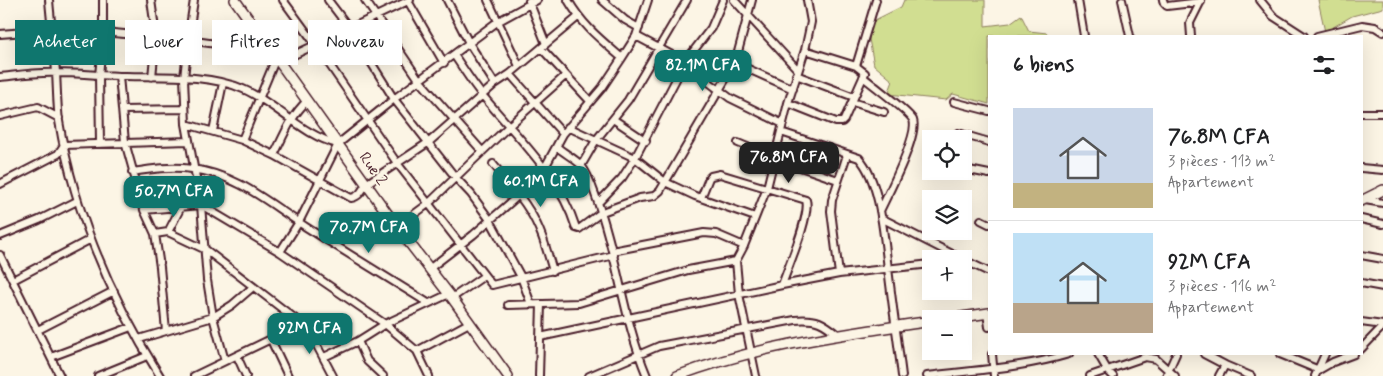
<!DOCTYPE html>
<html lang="fr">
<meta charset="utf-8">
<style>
body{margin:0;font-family:Mynerve,sans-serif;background:#f6f6f6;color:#202124;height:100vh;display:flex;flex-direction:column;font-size:19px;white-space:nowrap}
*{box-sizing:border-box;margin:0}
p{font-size:16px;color:#757577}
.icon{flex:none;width:28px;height:28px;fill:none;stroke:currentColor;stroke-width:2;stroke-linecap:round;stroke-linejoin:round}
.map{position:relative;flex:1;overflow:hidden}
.drawer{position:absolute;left:988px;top:35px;width:375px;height:320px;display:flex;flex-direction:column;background:#fff;border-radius:0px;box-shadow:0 5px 20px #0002}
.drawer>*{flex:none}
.guide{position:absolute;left:15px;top:20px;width:475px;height:45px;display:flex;gap:10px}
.tools{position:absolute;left:922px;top:130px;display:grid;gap:10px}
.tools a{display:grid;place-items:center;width:50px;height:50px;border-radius:0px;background:#fff;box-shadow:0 5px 20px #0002;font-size:25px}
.price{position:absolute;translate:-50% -42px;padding:0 11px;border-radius:10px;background:#0f766e;color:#fff;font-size:16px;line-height:32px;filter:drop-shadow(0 1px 2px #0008)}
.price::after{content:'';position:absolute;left:50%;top:30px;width:15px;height:11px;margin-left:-8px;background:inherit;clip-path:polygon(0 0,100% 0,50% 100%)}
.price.current{background:#222;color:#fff}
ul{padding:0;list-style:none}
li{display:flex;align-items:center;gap:15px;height:125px;padding:0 25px}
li+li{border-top:1px solid #e0e0e0}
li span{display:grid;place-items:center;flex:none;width:140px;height:100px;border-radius:0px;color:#555}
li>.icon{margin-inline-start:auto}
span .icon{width:60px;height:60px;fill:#fffc;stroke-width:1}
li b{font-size:21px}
h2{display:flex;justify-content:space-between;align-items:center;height:60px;padding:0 25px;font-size:21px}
.pill{padding:0 18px;border-radius:0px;background:#fff;box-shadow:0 5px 20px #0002;font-size:18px;line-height:45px}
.pill.current{background:#0f766e;color:#fff}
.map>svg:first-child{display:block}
.green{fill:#d1de91;stroke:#8e7e5e}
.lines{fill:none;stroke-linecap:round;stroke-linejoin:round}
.street-casing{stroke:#4a1f2b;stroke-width:10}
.secondary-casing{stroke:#4a1f2b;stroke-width:12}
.street{stroke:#fcf5e5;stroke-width:6}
.secondary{stroke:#fcf5e5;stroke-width:9}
.labels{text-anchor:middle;stroke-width:4;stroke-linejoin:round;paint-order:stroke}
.street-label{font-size:16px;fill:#4a1f2b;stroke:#fcf5e5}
</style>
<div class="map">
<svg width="1383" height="376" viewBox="0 0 1383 376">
<rect width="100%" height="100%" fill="#fcf5e5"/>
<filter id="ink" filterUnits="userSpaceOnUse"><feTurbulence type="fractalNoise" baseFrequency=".02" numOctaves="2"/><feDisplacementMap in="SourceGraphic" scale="10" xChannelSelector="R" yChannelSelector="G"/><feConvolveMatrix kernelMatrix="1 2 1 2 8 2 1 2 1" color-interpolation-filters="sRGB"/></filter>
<g filter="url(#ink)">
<path class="green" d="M904,0H985V26L1010,23L1021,15L1029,31L1047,33V36H989V104L953,94L946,100L888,94L893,81L874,65L869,39L871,22L901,7Z
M1318,0H1383V8L1352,16L1325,32Z"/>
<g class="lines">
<g class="street-casing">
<path id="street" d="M49,0C51,24 54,48 56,72C57,88 57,105 59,121C74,212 111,298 160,376
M151,0L156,36L152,77
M194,0L188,40L184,78L186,124L201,205L207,280L213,317L225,361
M283,0L316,45L397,163L492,285L614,255
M328,0L350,29L394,99L456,178L471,194L490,220L521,277L531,304
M365,0L420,81L482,151
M447,0L469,43L495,84
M488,0L519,66
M568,0C583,26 600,39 622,58
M602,0L625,20L639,28
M734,0L798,70
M1078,0L1084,36
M1122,0L1130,36
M1163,0L1164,3L1167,6L1201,2
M1260,0L1273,16L1304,36
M408,1L444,63
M529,1L546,44
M0,34L51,30L103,32L188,40L272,52
M636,36L685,62L700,72L710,83L730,98L783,124
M1191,36L1190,23L1201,1
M1317,36L1362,25L1375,27L1383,32
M541,48L590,101
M454,55C463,68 472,83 483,96C517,137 560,176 576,228L579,229L602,212L640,198L654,196L660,191L735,63L752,0
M279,62L410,0
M735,63L793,89
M856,66L876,0
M510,74L563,134
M796,75L854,97
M119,76L125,142L144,210L155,234
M0,77C19,75 38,72 57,73C80,73 103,76 126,76C162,77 209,74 243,89C276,103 303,136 338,144
M863,77C872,84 910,113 913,120C919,135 887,196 880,211
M852,102L884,112
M954,102L989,111
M788,103L836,122H842L844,120L865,73L856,66L805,50
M122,110L185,109
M1361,113H1383
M0,116L38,107L59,118
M613,119L646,141
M186,124L242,140L274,155L351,198C359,197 362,191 366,184L429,142L495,84L510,74L578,17
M568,127L635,158L665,182L695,196L755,217
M213,131L223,83
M781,132L859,158C882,183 884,243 889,276C893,310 898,343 902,376
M958,133L989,142
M242,140L276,58
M100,143L99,76L103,32V0
M738,143L774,158L838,180
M557,147C564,153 574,158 581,165C589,175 593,189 597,200C618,257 623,319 647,376
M274,155C284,135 291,116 307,101
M493,164C505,179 519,193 529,210C541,228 547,251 553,271
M581,166L596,140L628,100L687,0
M1361,168L1383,170
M969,170L989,174
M132,172C152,169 172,166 192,169C237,174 270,204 306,227C347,253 388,278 428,303
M0,184L58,154L64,145L188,141
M701,198L709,178L711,176L720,174L806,200C811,215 788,267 782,285
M1365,200L1383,203
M598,203L622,178L635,158L685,62L711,28L723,0
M144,210L201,205L280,252L385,324L417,351L429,376
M881,218L962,259
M1361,219L1383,224
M981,220L989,224
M397,227L428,204L510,125L565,76
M168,232L181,207
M0,236L39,220L77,201
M612,251L704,233L716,234L744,246
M280,252L299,222L338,144L394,99L497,22L537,0
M0,255L60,376
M1361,255L1383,259
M964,260L989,272
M429,269L473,235L519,195L544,169L563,134L602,88L622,58L636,36L648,0
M839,274L831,211L832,200L847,155
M13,280L91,239
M1361,283L1383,287
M452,298L484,276
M508,305L579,303L688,270L736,261
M987,313L989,327
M1361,322L1383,325
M38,330L114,291
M166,331L160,267L155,234L168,232L206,250L302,324L315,342L333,376
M540,337L782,285L839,274L931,264
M139,339L213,317L232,305L253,287
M271,340L288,376
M358,341L367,361L383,376
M1361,349L1383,326
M417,351L469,323
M992,354L994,376
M1098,354L1108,371L1113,376
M1204,354L1225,365L1251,376
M1280,354L1319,370
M237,356L246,376
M51,357L131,327
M324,357L358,341L385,324L449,294
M1319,370L1333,362L1354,354
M98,376L147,356
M194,376L302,324
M539,376L541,304
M589,376L659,346L795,320C817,318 823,322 840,336
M756,376L739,294L736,261L744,246L767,188L788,103L805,50L811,22L807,0
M927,376C974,370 1023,368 1069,354
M1090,376L1145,357L1156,359L1175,376
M1166,376L1176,354
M1219,376L1225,365
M1315,376L1325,354"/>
</g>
<g class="secondary-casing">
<path id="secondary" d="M235,0L397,227L452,298L508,376
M1361,201L1383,190
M948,319L989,313
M677,376C758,345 846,334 931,321"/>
</g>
<use href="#street" class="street"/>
<use href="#secondary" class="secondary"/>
</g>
</g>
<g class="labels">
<g class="street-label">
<text transform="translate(374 168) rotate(55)" y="6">Rue 2</text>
</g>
</g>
</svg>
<div class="tools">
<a><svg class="icon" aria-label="locate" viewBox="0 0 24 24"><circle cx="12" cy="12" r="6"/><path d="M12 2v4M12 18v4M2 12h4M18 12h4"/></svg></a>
<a><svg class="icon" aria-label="layers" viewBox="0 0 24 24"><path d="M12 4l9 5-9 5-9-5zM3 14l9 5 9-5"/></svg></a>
<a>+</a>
<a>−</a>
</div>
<b class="price" style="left:703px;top:92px">82.1M CFA</b>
<b class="price current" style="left:789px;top:184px">76.8M CFA</b>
<b class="price" style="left:541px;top:208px">60.1M CFA</b>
<b class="price" style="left:174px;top:218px">50.7M CFA</b>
<b class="price" style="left:369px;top:254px">70.7M CFA</b>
<b class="price" style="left:310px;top:355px">92M CFA</b>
<div class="guide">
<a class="pill current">Acheter</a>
<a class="pill">Louer</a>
<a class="pill">Filtres</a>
<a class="pill">Nouveau</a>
</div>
<section class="drawer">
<h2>6 biens<svg class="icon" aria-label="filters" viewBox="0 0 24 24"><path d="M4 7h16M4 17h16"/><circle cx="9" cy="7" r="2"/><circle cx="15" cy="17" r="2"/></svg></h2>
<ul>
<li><span style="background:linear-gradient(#c9d6e8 75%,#c2b280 0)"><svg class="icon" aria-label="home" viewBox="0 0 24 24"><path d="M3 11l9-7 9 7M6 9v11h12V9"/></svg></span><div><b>76.8M CFA</b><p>3 pièces · 113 m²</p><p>Appartement</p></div></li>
<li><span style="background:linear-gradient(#bfe0f5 70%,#b9a48a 0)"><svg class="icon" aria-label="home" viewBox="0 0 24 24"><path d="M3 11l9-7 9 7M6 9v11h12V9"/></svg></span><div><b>92M CFA</b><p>3 pièces · 116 m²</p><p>Appartement</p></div></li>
</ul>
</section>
</div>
